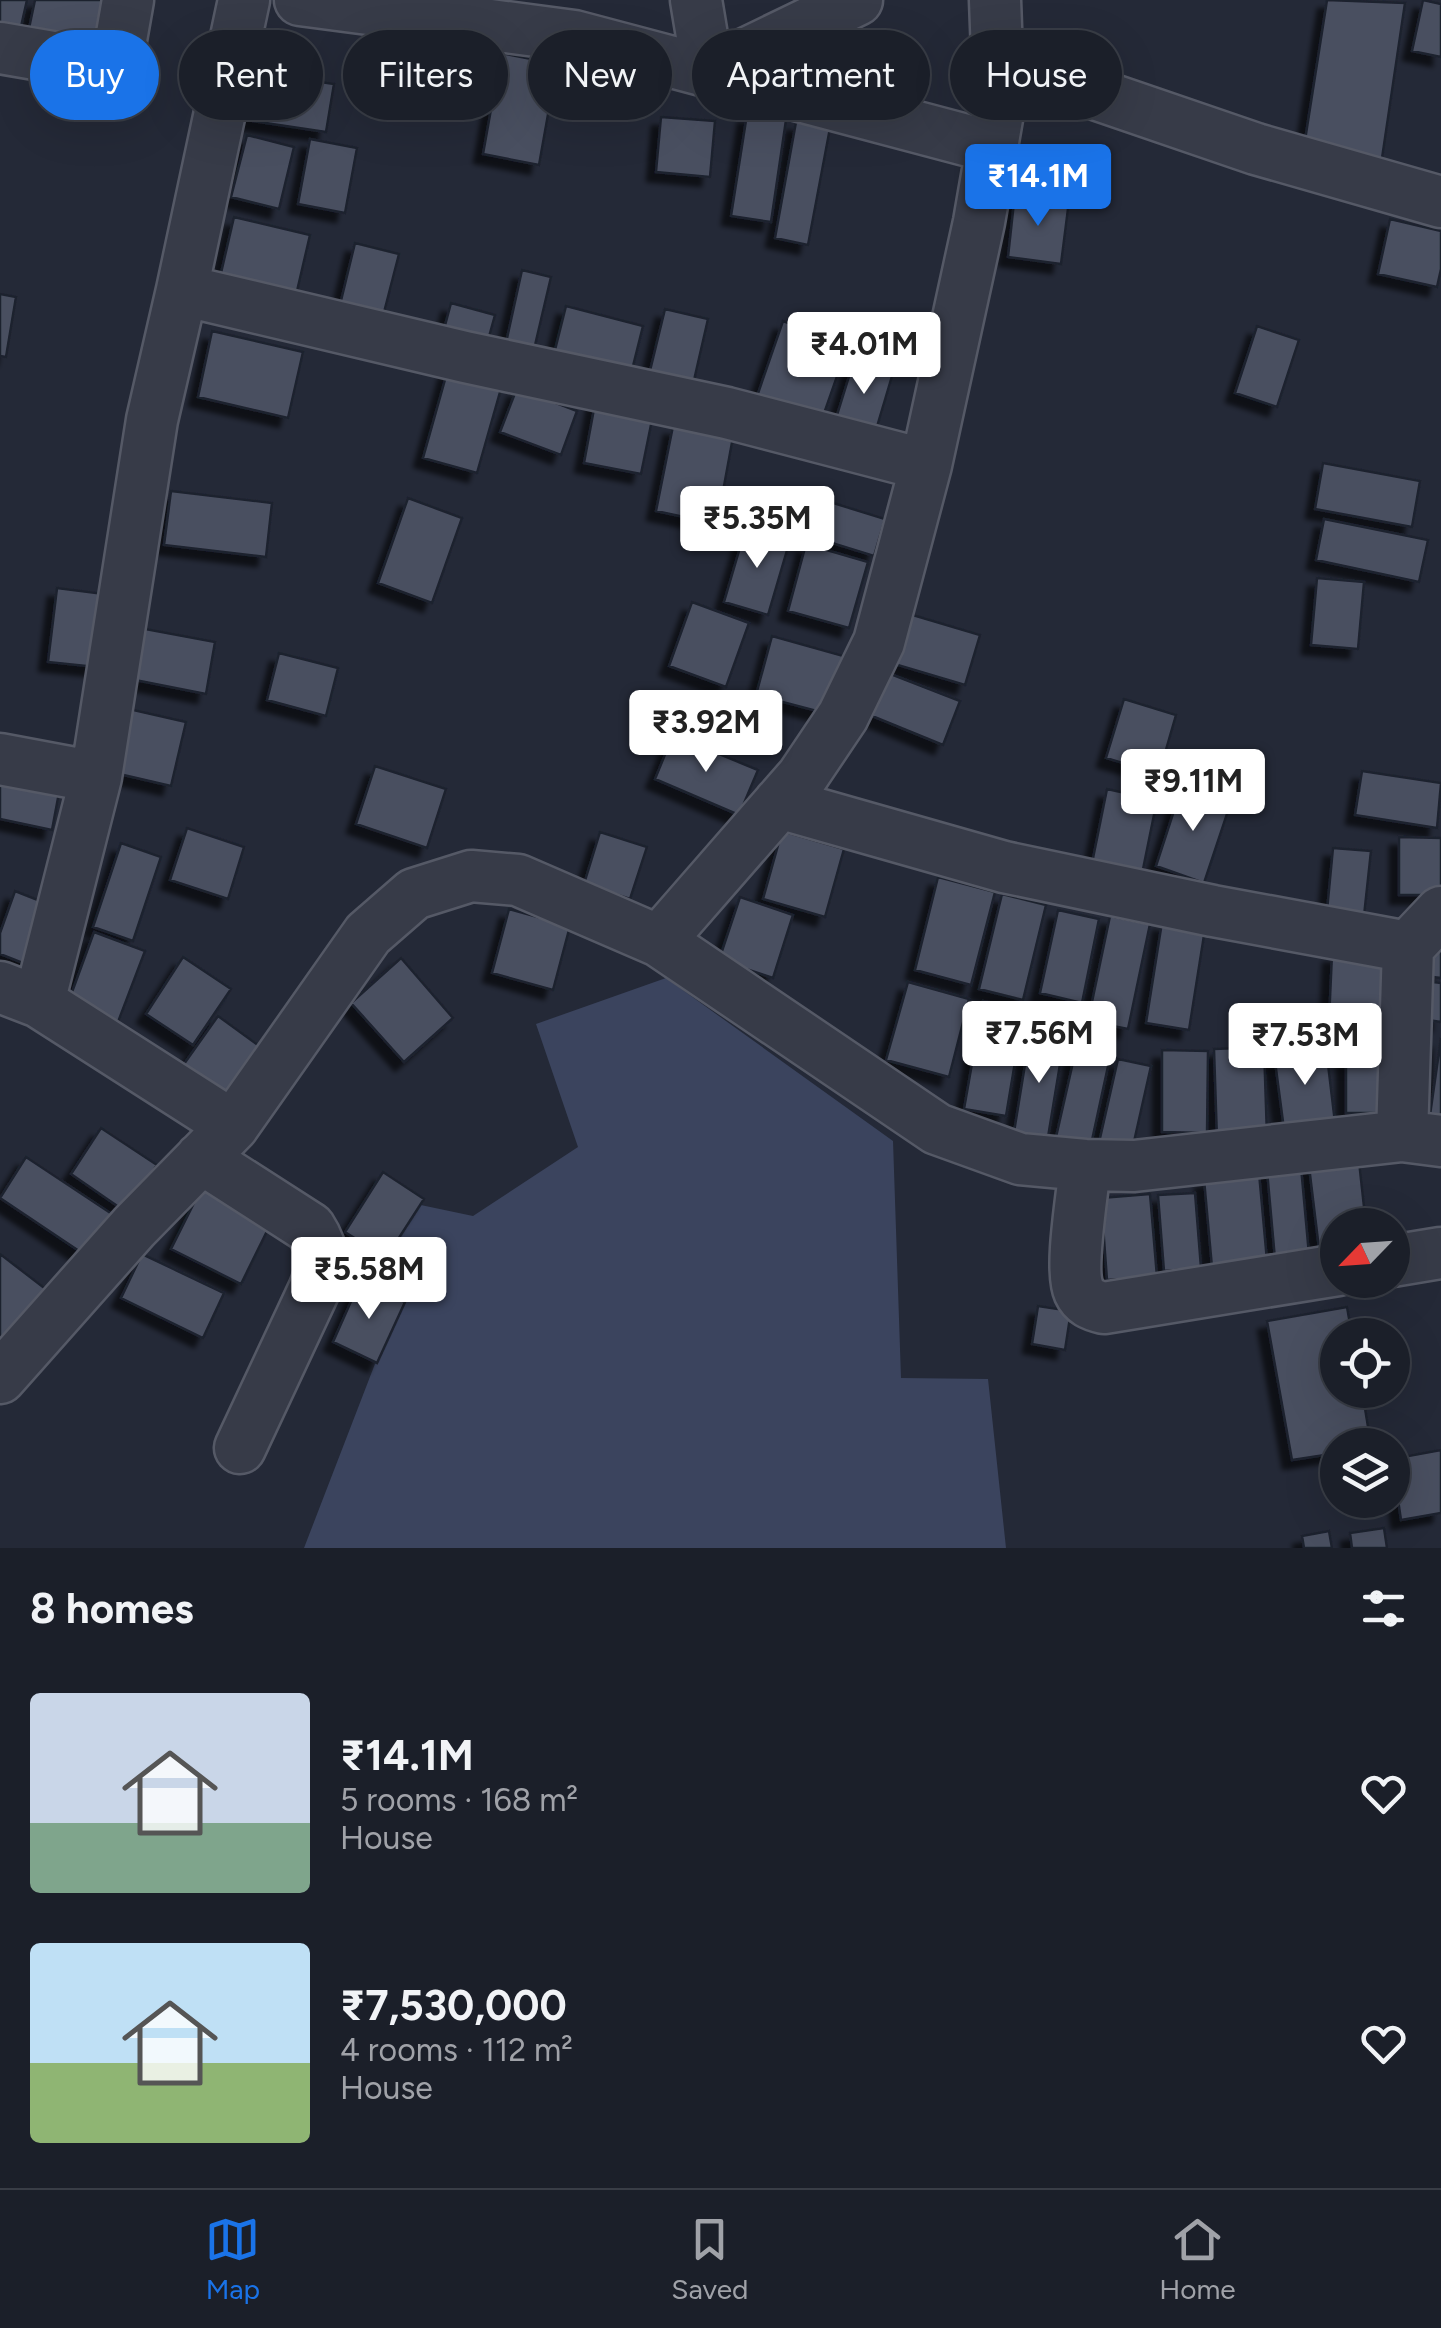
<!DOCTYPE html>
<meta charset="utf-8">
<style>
body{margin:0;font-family:Figtree,sans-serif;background:#242731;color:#f1f3f6;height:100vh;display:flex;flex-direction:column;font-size:38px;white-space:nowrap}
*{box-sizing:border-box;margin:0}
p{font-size:32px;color:#a0a2a8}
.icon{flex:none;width:55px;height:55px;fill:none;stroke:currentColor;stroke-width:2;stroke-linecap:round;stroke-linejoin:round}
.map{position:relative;height:1548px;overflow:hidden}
.drawer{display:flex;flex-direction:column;background:#1b1f29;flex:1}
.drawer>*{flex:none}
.top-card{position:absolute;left:30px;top:30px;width:1382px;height:90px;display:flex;gap:20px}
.needle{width:65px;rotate:245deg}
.buttons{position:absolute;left:1320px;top:1208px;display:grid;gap:20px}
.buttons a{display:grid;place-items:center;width:90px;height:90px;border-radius:50%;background:#1b1f29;box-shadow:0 10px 40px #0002,0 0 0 2px #393d46;font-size:50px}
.price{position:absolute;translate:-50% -85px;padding:0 22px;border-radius:10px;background:#fff;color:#222;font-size:32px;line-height:65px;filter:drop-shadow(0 2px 5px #0008)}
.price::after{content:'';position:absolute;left:50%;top:60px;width:30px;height:22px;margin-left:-15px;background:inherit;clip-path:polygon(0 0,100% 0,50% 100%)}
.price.active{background:#1a73e8;color:#fff}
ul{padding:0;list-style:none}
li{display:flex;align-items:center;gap:30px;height:250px;padding:0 30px}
li span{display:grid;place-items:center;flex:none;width:280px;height:200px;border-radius:10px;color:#555}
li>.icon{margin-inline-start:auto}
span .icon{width:120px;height:120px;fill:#fffc;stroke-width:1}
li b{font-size:42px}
h2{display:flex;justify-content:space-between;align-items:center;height:120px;padding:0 30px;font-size:42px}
.tag{padding:0 35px;border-radius:45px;background:#1b1f29;box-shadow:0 10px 40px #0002,0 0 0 2px #393d46;font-size:35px;line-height:90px}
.tag.active{background:#1a73e8;color:#fff}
.tabs{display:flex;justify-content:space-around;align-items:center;height:140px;border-top:2px solid #393d46;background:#1b1f29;font-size:28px;color:#a0a2a8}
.tabs a{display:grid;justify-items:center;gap:5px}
.tabs .active{color:#1a73e8}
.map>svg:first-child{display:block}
.water{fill:#3b445e}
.building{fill:#4a5061;stroke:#1e222f;stroke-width:2.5;filter:url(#shadow)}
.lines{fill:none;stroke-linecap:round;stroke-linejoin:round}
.minor-casing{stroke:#555966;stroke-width:55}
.minor{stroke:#373b48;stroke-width:50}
</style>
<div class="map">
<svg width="1441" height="1548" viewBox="0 0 1441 1548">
<defs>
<filter id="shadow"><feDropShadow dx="-9" dy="9" stdDeviation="2.5" flood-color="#0009"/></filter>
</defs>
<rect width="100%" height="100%" fill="#242937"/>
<path class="water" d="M666,978L893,1141L901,1378L988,1379L1006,1548H304L400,1299L376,1259L416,1204L473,1216L578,1147L536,1024Z"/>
<path class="building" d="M0,0H27L20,31L0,26Z
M35,0H106L95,47L28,33Z
M1327,0L1405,3L1381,165L1303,153Z
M1423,0L1441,4V57L1412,51Z
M501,53L557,64L539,165L483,154Z
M253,72L334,84L326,132L246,120Z
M747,114L786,120L771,222L731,216Z
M661,117L715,121L710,177L656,172Z
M796,122L830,128L808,245L775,238Z
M247,135L294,147L279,209L231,197Z
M310,139L357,148L345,213L298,204Z
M1015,193L1069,201L1061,264L1008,257Z
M234,217L310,235L294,304L218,286Z
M1390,219L1441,231V269L1437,287L1378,274Z
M355,243L399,254L381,324L338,313Z
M522,270L551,277L532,358L504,352Z
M0,294L16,297L6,357L0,356Z
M451,303L495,315L487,344L443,333Z
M566,306L643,326L629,382L552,362Z
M665,309L708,319L692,389L648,379Z
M783,321L848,345L820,425L755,402Z
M1257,326L1299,340L1277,407L1235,393Z
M212,331L303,352L288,418L198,397Z
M856,354L895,366L873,440L833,428Z
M448,369L502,385L477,473L423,458Z
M517,388L577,411L561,455L500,432Z
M596,398L654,410L641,474L584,463Z
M673,426L733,437L717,524L656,511Z
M1323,463L1420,481L1412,527L1315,509Z
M171,491L272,503L266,557L164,545Z
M408,498L462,518L432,603L378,583Z
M830,502L885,519L874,556L819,539Z
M1324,519L1428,540L1419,582L1316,560Z
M746,527L790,540L768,615L724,602Z
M806,544L868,562L849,628L788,611Z
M1317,578L1364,582L1358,649L1311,645Z
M57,588L104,594L96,667L48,662Z
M692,602L749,623L726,687L669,666Z
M906,613L980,635L965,685L891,663Z
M140,628L215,642L206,694L130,679Z
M772,636L847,657L832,715L756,695Z
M279,653L338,668L326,716L267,700Z
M888,673L960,701L943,745L872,716Z
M1124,699L1176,715L1159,774L1106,758Z
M129,709L186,722L171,786L115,773Z
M673,735L758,770L739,815L655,779Z
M375,766L446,789L427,848L356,824Z
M1362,771L1441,783L1437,828L1355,815Z
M0,772L61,782L52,830L0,819Z
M1182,786L1231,802L1204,883L1156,866Z
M1107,789L1157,800L1140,884L1090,873Z
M187,828L244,847L228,899L170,880Z
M782,831L844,849L825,917L763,899Z
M600,832L647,847L630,899L584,884Z
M1399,837L1441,838V895H1399Z
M121,843L161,857L133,941L93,927Z
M1333,848L1371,851L1364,916L1327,911Z
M938,877L995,892L971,985L915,970Z
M15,891L58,908L43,971L0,954V933Z
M1002,894L1046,905L1023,1000L979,989Z
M740,897L793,915L773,978L719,960Z
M509,909L570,926L553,990L492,973Z
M1058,910L1099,919L1082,1003L1040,993Z
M1110,916L1150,924L1128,1029L1088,1021Z
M1162,922L1205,929L1189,1030L1146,1023Z
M94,932L145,951L118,1022L68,1003Z
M1441,935V978L1425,976Z
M1332,954L1393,957L1391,1024L1329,1021Z
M183,957L231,989L193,1045L146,1014Z
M401,958L453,1018L404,1062L351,1003Z
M908,982L969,999L949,1077L886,1060Z
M1433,982L1441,983V1022L1428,1020Z
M983,1001L1024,1008L1006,1116L964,1109Z
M218,1016L262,1048L225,1104L179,1071Z
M1346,1032H1392V1113H1346Z
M1030,1034L1064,1040L1048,1137L1014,1132Z
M1441,1038V1117L1430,1115Z
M1325,1039L1336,1131L1285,1137L1273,1046Z
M1264,1047L1267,1137L1217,1139L1214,1049Z
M1076,1049L1110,1057L1089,1154L1054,1146Z
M1162,1050L1208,1051L1207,1133L1162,1132Z
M1118,1059L1151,1066L1131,1155L1098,1147Z
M101,1128L157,1165L126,1212L71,1174Z
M1358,1152L1366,1225H1338V1255L1320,1257L1308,1158Z
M1300,1156L1310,1266L1276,1270L1266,1159Z
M26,1157L121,1220L94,1261L0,1198Z
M383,1172L424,1199L386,1258L345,1232Z
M1259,1173L1267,1261L1212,1267L1204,1179Z
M203,1185L272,1221L241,1284L171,1249Z
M1195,1193L1201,1268L1164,1271L1158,1195Z
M1150,1194L1157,1277L1107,1280L1101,1198Z
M0,1254L56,1297L0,1372Z
M142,1254L224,1293L203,1338L121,1298Z
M360,1281L405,1302L377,1363L333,1342Z
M1038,1306L1071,1311L1065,1350L1032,1344Z
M1347,1307L1352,1335H1338V1390H1362L1371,1445H1338V1453L1292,1460L1267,1321Z
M1441,1450V1513L1401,1520L1392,1459Z
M1384,1528L1387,1548H1352L1350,1533Z
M1329,1531L1332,1548H1304L1302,1536Z"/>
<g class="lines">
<g class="minor-casing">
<path id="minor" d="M300,0L574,36L992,147
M696,0L708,72L857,0
M0,48L116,68L128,0
M999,61L1256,149L1441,202
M182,290L244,0
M0,759L96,777L152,420L182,290L465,357L727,413L926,465
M779,803L1004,867L1213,911L1408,947
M659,941L937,1129L1020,1159L1085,1165L1134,1166L1402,1136L1441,1141
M0,987L39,1002L233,1126
M39,1002L96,777
M1402,1136L1408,947L1441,912
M201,1158L310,1228C325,1251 324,1265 314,1290L240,1448
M1085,1165C1083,1192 1069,1269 1079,1291C1084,1302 1092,1305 1104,1308L1338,1270
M1392,1261L1441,1253
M0,1378L134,1227L233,1126L368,934L414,894L471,876L518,880L659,941L802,777L843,716L879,642L926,465L979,222L999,107L995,0"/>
</g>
<use href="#minor" class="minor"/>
</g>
</svg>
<div class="buttons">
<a><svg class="needle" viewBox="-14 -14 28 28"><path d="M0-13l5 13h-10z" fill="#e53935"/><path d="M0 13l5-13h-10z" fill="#a0a2a8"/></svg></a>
<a><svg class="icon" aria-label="locate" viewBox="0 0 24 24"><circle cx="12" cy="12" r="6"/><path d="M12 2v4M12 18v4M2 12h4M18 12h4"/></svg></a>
<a><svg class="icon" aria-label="layers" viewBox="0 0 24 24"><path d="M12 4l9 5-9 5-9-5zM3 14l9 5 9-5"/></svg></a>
</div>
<b class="price active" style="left:1038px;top:229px">₹14.1M</b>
<b class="price" style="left:864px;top:397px">₹4.01M</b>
<b class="price" style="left:757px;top:571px">₹5.35M</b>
<b class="price" style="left:706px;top:775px">₹3.92M</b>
<b class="price" style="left:1193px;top:834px">₹9.11M</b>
<b class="price" style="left:1039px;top:1086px">₹7.56M</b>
<b class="price" style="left:1305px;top:1088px">₹7.53M</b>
<b class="price" style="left:369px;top:1322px">₹5.58M</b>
<div class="top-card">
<a class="tag active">Buy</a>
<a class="tag">Rent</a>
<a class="tag">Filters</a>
<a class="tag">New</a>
<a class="tag">Apartment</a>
<a class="tag">House</a>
</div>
</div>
<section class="drawer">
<h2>8 homes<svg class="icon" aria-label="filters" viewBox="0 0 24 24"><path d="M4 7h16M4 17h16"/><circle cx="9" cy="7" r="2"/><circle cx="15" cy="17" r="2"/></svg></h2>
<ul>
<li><span style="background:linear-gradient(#c9d6e8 65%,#7fa58c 0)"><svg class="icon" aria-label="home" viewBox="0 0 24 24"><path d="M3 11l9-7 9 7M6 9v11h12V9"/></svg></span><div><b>₹14.1M</b><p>5 rooms · 168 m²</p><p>House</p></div><svg class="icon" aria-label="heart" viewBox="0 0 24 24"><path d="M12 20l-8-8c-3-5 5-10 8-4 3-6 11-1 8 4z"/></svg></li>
<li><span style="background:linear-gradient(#bfe0f5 60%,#8fb573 0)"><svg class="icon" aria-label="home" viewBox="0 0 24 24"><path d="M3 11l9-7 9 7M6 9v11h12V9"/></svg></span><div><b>₹7,530,000</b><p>4 rooms · 112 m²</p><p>House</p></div><svg class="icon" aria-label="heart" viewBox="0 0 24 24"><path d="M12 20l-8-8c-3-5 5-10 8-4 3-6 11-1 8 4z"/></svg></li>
</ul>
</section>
<nav class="tabs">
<a class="active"><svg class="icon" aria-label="map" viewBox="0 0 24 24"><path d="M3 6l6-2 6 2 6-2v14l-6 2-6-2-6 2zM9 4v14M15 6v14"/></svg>Map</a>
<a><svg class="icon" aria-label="saved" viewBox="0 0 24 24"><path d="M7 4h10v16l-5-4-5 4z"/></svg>Saved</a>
<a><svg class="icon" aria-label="home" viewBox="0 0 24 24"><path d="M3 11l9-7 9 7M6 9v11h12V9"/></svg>Home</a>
</nav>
